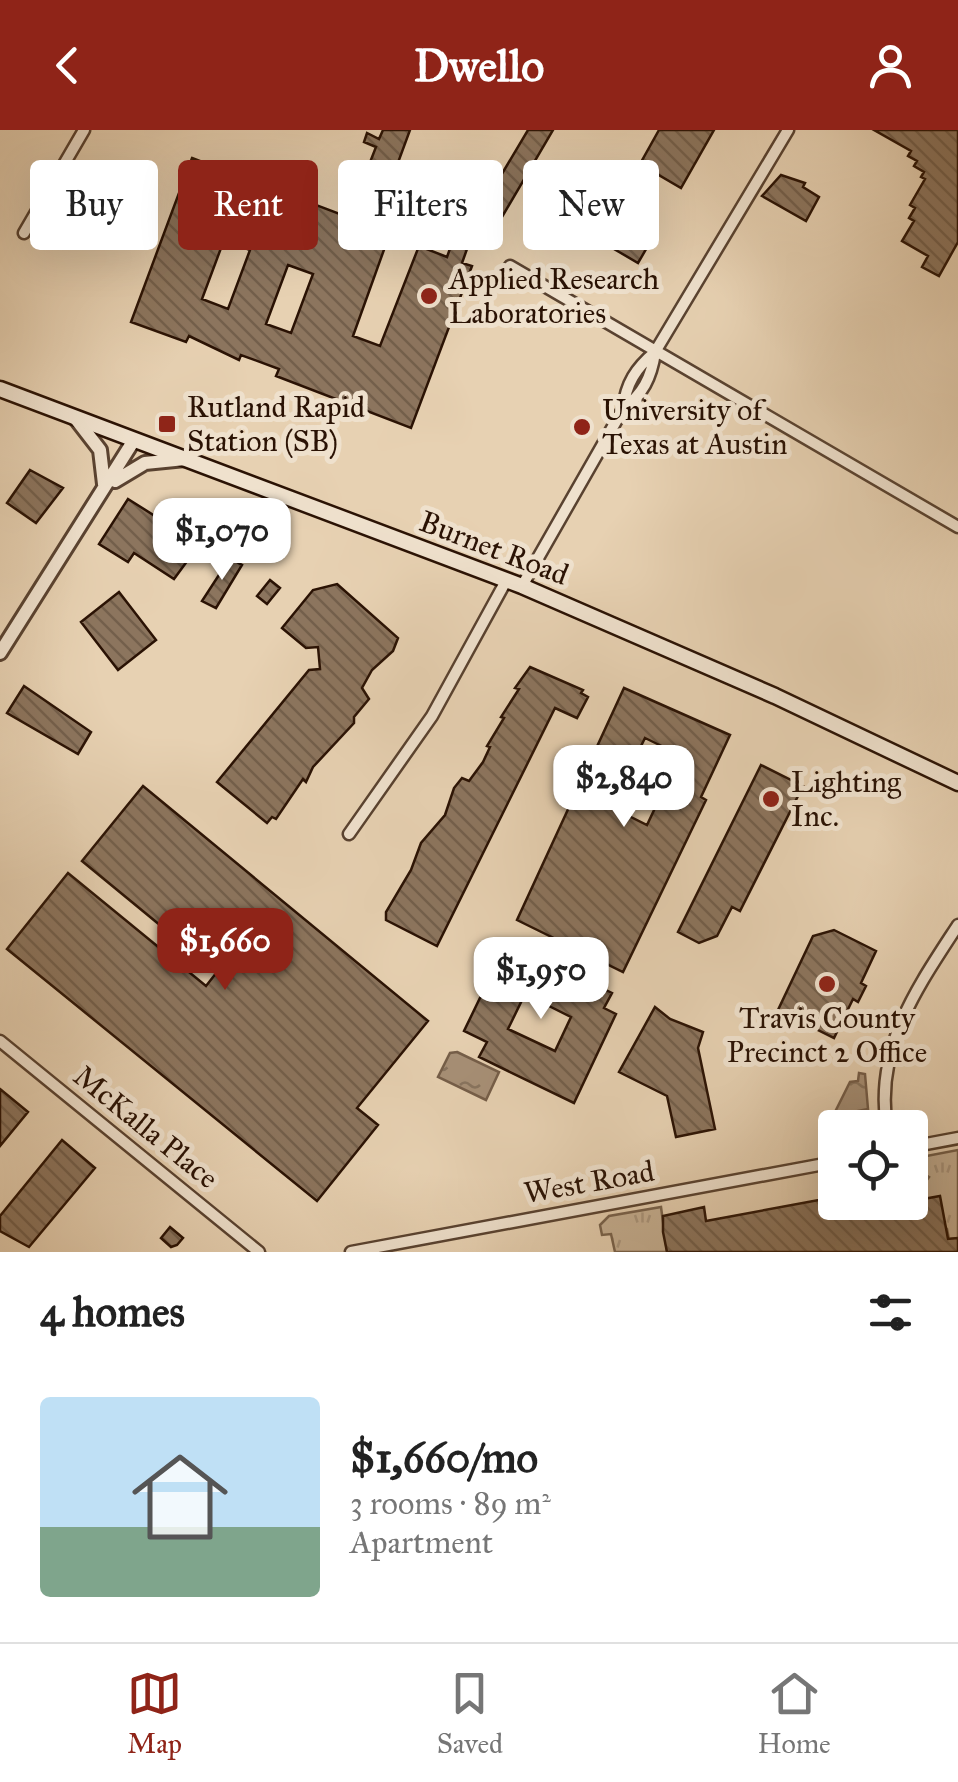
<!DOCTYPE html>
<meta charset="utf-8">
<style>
body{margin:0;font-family:"IM FELL Great Primer",serif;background:#f6f6f6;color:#222;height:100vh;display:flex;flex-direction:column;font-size:38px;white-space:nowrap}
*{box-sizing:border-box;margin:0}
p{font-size:32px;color:#767676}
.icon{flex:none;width:55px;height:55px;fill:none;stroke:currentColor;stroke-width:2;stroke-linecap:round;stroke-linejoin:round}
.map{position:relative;height:1122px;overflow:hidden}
.side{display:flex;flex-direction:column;background:#fff;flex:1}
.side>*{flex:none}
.guide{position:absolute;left:30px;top:30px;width:900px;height:90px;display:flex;gap:20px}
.fabs{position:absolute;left:818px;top:980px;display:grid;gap:20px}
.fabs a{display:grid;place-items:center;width:110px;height:110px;border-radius:10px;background:#fff;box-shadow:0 10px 40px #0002;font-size:50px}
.price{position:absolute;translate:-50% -85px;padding:0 22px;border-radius:20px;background:#fff;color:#222;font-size:32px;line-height:65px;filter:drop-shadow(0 2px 5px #0008)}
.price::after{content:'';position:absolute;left:50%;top:60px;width:30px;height:22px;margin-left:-15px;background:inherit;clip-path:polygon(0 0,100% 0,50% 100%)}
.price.active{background:#8f2418;color:#fff}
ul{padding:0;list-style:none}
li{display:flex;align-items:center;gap:30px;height:250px;padding:0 40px}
li span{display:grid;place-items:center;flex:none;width:280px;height:200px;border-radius:10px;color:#555}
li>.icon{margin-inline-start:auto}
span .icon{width:120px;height:120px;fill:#fffc;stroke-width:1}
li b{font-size:42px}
h2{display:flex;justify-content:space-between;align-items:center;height:120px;padding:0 40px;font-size:42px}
.chip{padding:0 35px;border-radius:10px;background:#fff;box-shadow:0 10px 40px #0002;font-size:35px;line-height:90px}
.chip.active{background:#8f2418;color:#fff}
header{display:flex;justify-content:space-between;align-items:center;height:130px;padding:0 40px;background:#8f2418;color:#fff;font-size:45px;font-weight:700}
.tab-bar{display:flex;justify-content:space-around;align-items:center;height:140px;border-top:2px solid #e0e0e0;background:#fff;font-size:28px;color:#767676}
.tab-bar a{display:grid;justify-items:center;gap:5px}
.tab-bar .active{color:#8f2418}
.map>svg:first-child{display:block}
.park{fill:url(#park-tufts);stroke:#78624c;stroke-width:2.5}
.water{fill:url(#water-ripples);stroke:#755e49;stroke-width:2.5}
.building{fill:url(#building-back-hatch);stroke:#2a1204;stroke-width:2.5;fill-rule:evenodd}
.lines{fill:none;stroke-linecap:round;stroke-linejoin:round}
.minor-casing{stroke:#594230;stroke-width:15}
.tertiary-casing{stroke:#594230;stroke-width:18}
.secondary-casing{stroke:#2a1204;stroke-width:19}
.minor{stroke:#efe1cd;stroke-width:10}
.tertiary{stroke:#efe1cd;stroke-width:12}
.secondary{stroke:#efe1cd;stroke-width:14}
.poi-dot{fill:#8f2418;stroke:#efe1cd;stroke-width:4}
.labels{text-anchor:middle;stroke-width:10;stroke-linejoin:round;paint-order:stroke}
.poi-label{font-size:30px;fill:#2a1204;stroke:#efe1cd;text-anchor:start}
.street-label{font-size:30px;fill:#2a1204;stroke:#efe1cd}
</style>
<header><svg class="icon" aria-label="back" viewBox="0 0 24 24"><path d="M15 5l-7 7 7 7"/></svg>Dwello<svg class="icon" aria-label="person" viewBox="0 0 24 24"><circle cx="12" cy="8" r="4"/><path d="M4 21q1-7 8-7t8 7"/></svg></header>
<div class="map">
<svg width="958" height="1122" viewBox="0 0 958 1122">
<defs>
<pattern id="park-tufts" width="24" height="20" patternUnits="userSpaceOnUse" patternTransform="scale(2.5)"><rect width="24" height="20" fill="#c7b194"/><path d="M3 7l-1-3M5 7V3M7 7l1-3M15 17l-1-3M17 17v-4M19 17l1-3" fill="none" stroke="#ab977e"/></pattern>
<pattern id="water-ripples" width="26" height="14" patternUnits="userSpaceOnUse" patternTransform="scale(2.5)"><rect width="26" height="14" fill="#a79077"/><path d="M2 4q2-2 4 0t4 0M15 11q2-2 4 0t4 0" fill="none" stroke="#88745f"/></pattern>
<pattern id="building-back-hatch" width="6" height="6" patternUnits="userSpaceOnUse" patternTransform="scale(2.5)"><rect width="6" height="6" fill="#8c755e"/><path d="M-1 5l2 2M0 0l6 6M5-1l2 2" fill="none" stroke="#735f4b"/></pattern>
</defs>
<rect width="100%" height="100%" fill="#e7d1b2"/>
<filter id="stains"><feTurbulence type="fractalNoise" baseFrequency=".002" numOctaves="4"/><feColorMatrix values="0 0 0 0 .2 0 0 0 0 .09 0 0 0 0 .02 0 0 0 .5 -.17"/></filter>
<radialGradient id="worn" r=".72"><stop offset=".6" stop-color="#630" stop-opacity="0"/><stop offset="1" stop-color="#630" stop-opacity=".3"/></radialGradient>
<path class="park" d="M958,1020V1108L949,1109L947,1099L911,1071L929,1047L918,1040L916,1028Z
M661,1077L667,1122H615L611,1104L602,1105L600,1095L609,1086Z"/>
<path class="water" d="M457,922L499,942L486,970L438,947L450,923Z
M859,943L865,944L868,979L833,986L850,952L858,951Z"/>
<path class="building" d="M383,0H410L392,49L367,40L376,17L364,12L367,3L379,9Z
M528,0H553L492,104L469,91L477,77L481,79Z
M659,0H714L681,58L640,34Z
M874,0H958V112L939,146L922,137L928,126L902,111L914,91L909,88L915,78L910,75L925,49L921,47L924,42L914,36L917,31L908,26L911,21Z
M192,28L390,103L353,206L380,216L419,116L447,127L452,113L467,119L462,133L472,136L411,298L276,246L279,239L241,225L239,230L189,206L186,212L131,192ZM224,110L250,120L228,179L202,169ZM288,135L313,144L291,203L266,194Z
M781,45L805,53L803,57L819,67L806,91L762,66Z
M614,79L656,102L638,133L597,109Z
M30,340L63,358L36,393L7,373Z
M128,369L155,386L159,380L204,408L174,449L134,423L128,432L99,414Z
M230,428L242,435L216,478L202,471Z
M270,450L280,458L267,474L257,466Z
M337,454L398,508L393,521L372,540L362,558L369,569L354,587V593L313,637L306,652L303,649L276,689L272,687L267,693L217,652L309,540L320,539L318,517L306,518L282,498L313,460Z
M119,462L156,510L118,540L81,492Z
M530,537L583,560L581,563L588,567L577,588L555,578L437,816L386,790V782L411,740L421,713L445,685L454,658L462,648L469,651L483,632L490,617L487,616L504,588L501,587L519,559L515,558Z
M24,556L91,602L78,624L7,583Z
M624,558L730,605L701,667L706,670L623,842L517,790ZM645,608L680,625L647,695L611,677Z
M761,635L803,656L740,781L732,777L717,806L699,813L678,802Z
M143,656L428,891L357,978L378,995L317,1071L7,819L68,743L206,856L217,842L82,731Z
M834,800L876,821L861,853L866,856L858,872L853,869L834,908L778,880L813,806Z
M507,812L612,863L604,878L616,884L574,973L479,927L487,912L464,901ZM525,864L571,887L555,921L508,899Z
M655,877L670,889L703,902L698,918L715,999L676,1007L667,966L619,942Z
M0,959L28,982L0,1016Z
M62,1010L95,1038L29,1117L0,1101V1086Z
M940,1066L948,1109L958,1108V1122H667L663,1102V1086L704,1077L706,1091L835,1067V1072L890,1075Z
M170,1097L183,1108L177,1115L171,1117L161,1108Z"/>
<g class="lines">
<g class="minor-casing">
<path id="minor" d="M24,103L84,0
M510,136L958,397
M623,279C643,264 651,248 655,223
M522,456L623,279C626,253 636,238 655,222L788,0
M349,704L432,586L506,451
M0,911L259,1122
M887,998C874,918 917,858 958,795
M910,1017L958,1008
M351,1122L835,1032"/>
</g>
<g class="tertiary-casing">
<path id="tertiary" d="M76,289L100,320L104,354
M115,351L145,333L185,329
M0,523L134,310"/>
</g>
<g class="secondary-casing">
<path id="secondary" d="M0,259L522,456L775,566L958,653"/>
</g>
<use href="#minor" class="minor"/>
<use href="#tertiary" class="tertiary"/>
<use href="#secondary" class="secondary"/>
</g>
<g class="poi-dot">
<circle cx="429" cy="166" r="10"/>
<rect x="157" y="284" width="20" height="20" rx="5"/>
<circle cx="582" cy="297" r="10"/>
<circle cx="771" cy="669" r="10"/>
<circle cx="827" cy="854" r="10"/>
</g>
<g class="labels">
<g class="poi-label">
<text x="449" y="159">Applied Research<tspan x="449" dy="34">Laboratories</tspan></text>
<text x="187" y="287">Rutland Rapid<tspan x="187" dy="34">Station (SB)</tspan></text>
<text x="602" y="290">University of<tspan x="602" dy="34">Texas at Austin</tspan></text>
<text x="791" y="662">Lighting<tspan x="791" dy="34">Inc.</tspan></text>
<text x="827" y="898" text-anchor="middle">Travis County<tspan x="827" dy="34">Precinct 2 Office</tspan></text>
</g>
<g class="street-label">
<text transform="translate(494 418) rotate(21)" y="10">Burnet Road</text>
<text transform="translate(146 997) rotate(39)" y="10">McKalla Place</text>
<text transform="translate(589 1052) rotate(-10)" y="10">West Road</text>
</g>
</g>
<rect width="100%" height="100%" filter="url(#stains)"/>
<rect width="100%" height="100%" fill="url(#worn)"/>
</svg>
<div class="fabs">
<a><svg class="icon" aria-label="locate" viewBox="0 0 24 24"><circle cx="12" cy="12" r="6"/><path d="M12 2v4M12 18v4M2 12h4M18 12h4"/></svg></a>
</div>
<b class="price" style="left:222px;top:453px">$1,070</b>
<b class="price" style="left:624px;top:700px">$2,840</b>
<b class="price active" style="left:225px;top:863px">$1,660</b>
<b class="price" style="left:541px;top:892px">$1,950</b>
<div class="guide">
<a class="chip">Buy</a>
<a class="chip active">Rent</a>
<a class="chip">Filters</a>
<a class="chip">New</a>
</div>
</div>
<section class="side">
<h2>4 homes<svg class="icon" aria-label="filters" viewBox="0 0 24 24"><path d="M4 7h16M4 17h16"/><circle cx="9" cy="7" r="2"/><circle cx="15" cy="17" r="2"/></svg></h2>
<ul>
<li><span style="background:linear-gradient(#bfe0f5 65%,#7fa58c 0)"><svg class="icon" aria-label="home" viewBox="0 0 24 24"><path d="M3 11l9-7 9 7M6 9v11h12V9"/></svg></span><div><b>$1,660/mo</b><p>3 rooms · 89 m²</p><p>Apartment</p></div></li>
</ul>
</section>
<nav class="tab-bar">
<a class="active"><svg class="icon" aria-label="map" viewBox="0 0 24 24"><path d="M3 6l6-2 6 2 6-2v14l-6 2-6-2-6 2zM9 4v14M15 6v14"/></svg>Map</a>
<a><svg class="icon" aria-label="saved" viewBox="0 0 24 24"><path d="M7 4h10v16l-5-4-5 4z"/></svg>Saved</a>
<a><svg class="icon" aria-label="home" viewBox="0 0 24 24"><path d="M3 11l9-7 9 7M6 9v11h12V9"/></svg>Home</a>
</nav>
